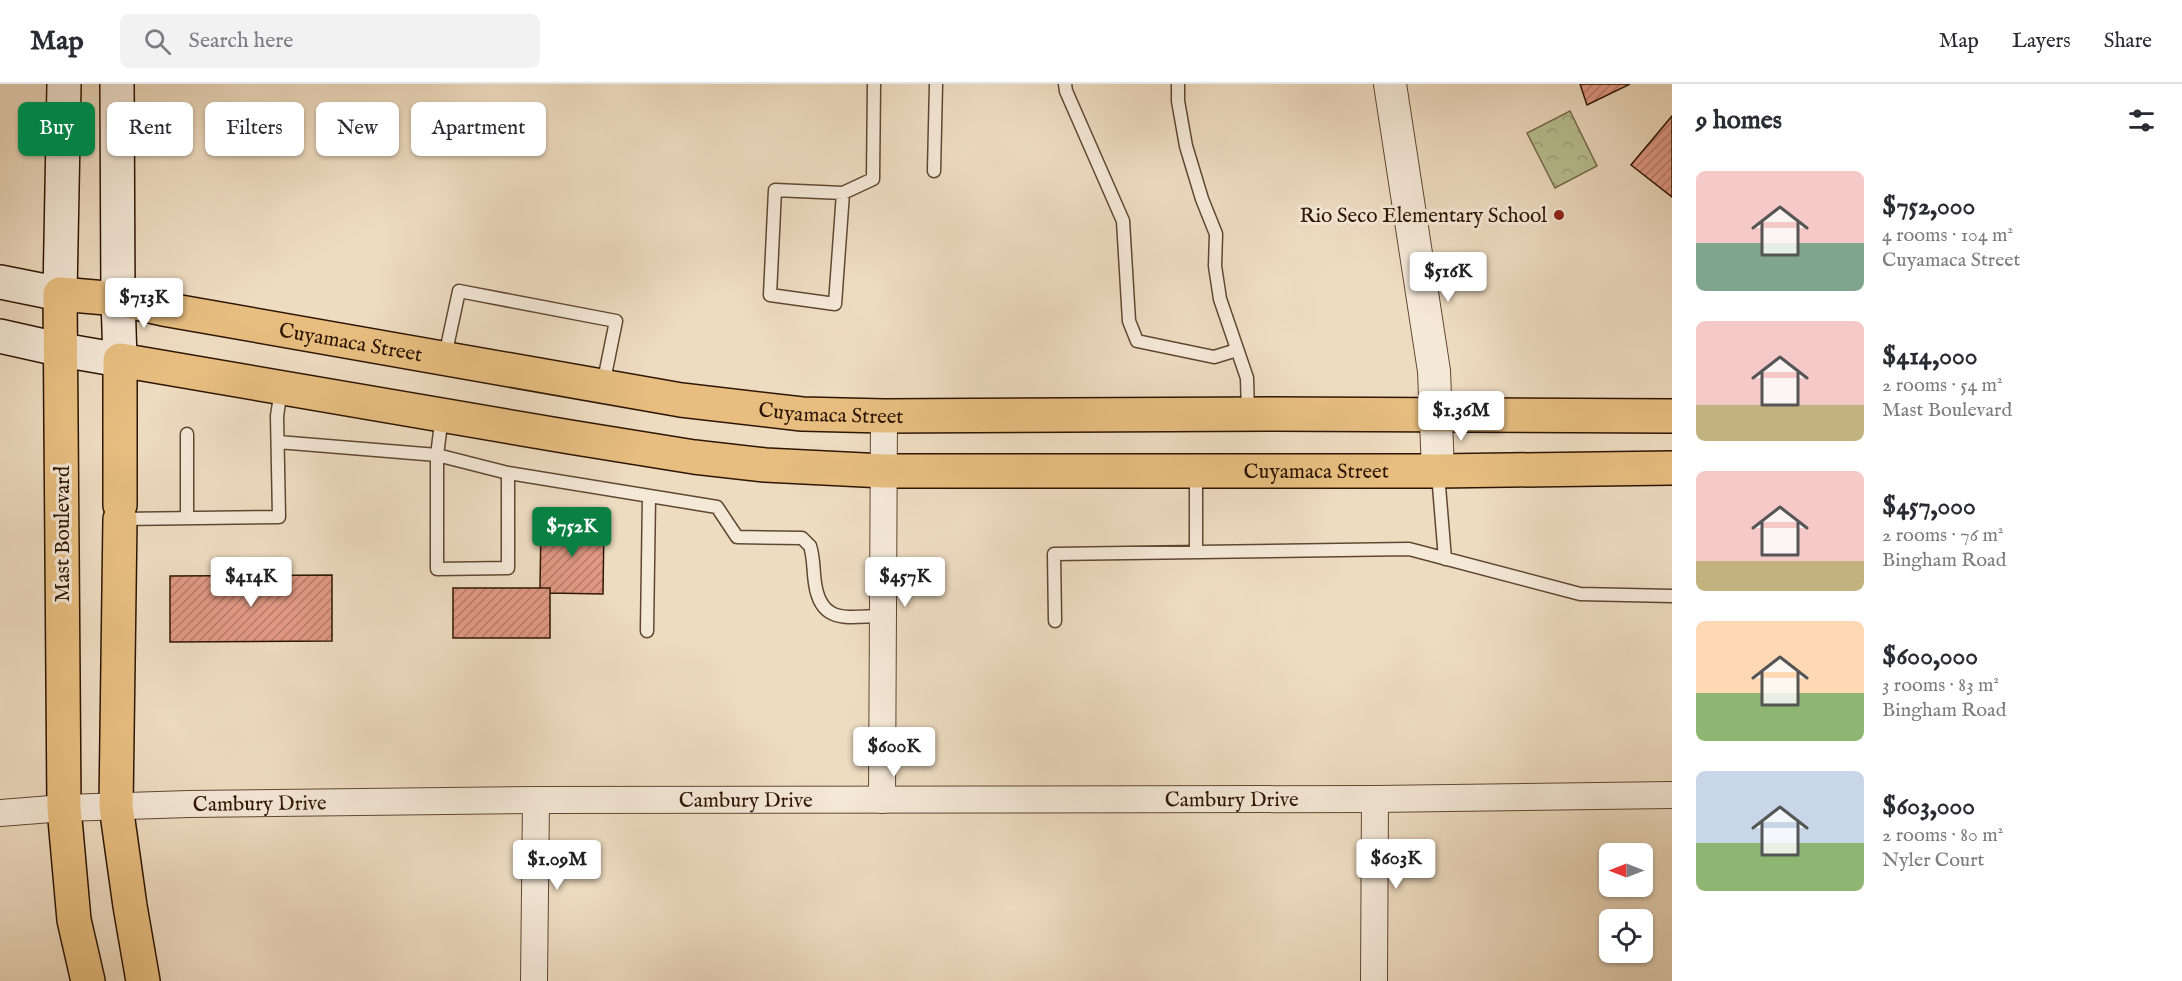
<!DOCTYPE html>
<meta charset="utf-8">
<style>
body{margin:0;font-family:"IM FELL English",serif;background:#f2f2f3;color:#2b2b33;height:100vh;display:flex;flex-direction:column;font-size:22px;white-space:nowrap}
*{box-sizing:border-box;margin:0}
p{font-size:20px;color:#7c7c81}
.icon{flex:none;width:33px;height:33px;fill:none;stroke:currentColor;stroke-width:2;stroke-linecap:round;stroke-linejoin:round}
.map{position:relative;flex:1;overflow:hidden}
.sheet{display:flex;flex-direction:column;background:#fff;width:510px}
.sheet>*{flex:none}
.guide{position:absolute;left:18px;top:18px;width:570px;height:54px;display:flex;gap:12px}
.needle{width:39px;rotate:270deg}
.fabs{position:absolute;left:1599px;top:759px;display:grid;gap:12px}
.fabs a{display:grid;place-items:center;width:54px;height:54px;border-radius:9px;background:#fff;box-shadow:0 2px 4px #0004;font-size:30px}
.price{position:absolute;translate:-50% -51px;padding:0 14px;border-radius:6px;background:#fff;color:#222;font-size:20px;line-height:39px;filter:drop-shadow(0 2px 3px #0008)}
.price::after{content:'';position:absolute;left:50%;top:36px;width:18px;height:14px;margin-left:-9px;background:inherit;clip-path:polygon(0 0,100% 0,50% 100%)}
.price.active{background:#0b8043;color:#fff}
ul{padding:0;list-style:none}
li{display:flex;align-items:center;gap:18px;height:150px;padding:0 24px}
li span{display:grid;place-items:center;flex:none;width:168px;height:120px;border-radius:9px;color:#555}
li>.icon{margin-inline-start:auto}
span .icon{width:72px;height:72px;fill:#fffc;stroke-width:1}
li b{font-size:26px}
h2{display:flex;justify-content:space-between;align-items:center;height:72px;padding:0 24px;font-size:26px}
.pill{padding:0 21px;border-radius:9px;background:#fff;box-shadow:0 2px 4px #0004;font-size:21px;line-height:54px}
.pill.active{background:#0b8043;color:#fff}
header{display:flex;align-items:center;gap:36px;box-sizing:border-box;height:84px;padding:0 30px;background:#fff;border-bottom:2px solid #e1e1e2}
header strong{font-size:28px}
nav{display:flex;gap:33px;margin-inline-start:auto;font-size:21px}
.search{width:420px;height:54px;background:#f2f2f3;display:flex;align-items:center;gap:15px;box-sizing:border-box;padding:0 21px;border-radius:9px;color:#7c7c81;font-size:22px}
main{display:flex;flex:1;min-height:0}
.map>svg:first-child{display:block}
.park{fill:url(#park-crowns);stroke:#746b4a;stroke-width:1.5}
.building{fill:url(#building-hatch);stroke:#2f1602;stroke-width:1.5}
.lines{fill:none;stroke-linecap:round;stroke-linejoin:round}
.service-casing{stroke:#5f4832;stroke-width:15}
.minor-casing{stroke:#5f4832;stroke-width:28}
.tertiary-casing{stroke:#5f4832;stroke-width:34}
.secondary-casing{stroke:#2f1602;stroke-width:36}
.primary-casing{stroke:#2f1602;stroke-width:36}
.service{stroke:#f4e8d7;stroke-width:12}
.minor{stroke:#f4e8d7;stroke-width:26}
.tertiary{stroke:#f4e8d7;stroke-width:32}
.secondary{stroke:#f4e8d7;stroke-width:33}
.primary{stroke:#e7be80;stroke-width:33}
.poi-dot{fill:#8f2418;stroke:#f4e8d7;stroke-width:2}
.labels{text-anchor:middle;stroke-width:6;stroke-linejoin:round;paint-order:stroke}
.poi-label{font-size:21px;fill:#2f1602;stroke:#f4e8d7;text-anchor:end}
.street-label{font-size:21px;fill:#2f1602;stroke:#f4e8d7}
</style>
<header>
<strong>Map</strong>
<div class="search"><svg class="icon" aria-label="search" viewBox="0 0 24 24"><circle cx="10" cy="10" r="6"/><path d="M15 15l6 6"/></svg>Search here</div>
<nav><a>Map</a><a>Layers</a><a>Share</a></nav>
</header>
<main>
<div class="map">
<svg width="1672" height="897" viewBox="0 0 1672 897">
<defs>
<pattern id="park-crowns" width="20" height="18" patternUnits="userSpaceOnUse" patternTransform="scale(1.5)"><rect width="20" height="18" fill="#b9c093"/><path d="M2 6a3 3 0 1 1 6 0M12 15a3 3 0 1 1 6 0" fill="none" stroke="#9fa47d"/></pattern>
<pattern id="building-hatch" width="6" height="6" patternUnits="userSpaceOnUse" patternTransform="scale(1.5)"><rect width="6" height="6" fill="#e29985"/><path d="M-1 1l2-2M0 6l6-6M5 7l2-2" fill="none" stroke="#b87c6b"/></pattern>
</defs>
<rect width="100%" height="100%" fill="#eedcc1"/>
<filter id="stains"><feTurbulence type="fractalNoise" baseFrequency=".00333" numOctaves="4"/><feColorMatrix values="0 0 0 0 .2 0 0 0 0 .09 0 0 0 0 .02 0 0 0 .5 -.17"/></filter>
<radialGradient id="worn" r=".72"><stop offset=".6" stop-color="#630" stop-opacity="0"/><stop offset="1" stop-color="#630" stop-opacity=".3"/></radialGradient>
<path class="park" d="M1570,27L1597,82L1555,104L1527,49Z"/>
<path class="building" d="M1580,0H1630L1587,21Z
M1672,32V113L1631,81Z
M541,438L604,439L603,510L550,509V504H540Z
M332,491V557L170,558V492Z
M453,504H550V554H453Z"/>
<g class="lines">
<g class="service-casing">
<path id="service" d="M1065,0L1066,7L1123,137L1129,237L1137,257L1214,273L1237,266
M1178,0V17L1186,62L1202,115L1216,150L1215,182L1220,215L1247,294L1248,329
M934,87L936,0
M843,109L835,220L770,211L775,106L843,109L873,95L874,0
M445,272L459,207L616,237L603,301
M187,350V434
M278,358L437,371L442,332
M437,371L508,389V484L437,485Z
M508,389L717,423L737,453L802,454L810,462C814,474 813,486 815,499C821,542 849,532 883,532
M1438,390L1445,475
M121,435L279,433L277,332L281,306
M1196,468V388
M1055,537L1054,470L1409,465L1580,510L1672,512
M647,547L649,412"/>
</g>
<g class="minor-casing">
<g id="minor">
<path d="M882,716L884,332"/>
<path id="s1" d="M0,729L64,724L189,720L536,716L1375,715L1672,711"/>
<path d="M534,897L536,716"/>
<path d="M1374,897L1375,715"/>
</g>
</g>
<g class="tertiary-casing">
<path id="tertiary" d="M1390,0L1434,287L1438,387"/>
</g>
<g class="secondary-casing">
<path id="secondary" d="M0,198L60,210L64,0
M0,252L62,266L120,276L118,215L117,0"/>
</g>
<g class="primary-casing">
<g id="primary">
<path id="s2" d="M120,421V276L570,353L694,373L765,381L884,387H1438L1672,384"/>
<path d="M120,435L116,722L130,822L143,897"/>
<path id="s3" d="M88,897L74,836L64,724L60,210L118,215L163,225L681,316L802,330L884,332L1270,330L1672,332"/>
</g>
</g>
<use href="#service" class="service"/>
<use href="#minor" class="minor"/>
<use href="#tertiary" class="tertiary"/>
<use href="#secondary" class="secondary"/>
<use href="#primary" class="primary"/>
</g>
<circle class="poi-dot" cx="1559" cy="131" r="6"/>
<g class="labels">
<g class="poi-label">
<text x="1547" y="138">Rio Seco Elementary School</text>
</g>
<g class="street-label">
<text dy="7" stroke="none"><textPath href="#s3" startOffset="984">Cuyamaca Street</textPath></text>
<text dy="7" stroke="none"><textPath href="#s3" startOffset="1470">Cuyamaca Street</textPath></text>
<text dy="7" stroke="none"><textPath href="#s2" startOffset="1350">Cuyamaca Street</textPath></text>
<text transform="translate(62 450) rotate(-90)" y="7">Mast Boulevard</text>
<text dy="7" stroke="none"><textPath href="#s1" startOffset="1232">Cambury Drive</textPath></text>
<text dy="7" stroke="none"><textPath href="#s1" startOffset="746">Cambury Drive</textPath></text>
<text dy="7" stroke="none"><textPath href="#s1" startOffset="260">Cambury Drive</textPath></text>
</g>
</g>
<rect width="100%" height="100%" filter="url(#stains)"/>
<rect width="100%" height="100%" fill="url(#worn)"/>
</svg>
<div class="fabs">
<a><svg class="needle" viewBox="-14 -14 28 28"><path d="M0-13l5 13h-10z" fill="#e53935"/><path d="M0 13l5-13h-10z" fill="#7c7c81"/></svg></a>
<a><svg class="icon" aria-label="locate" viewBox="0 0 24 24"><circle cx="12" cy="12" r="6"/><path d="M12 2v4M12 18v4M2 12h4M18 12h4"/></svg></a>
</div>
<b class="price" style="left:1448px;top:219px">$516K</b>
<b class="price" style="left:144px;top:245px">$713K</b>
<b class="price" style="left:1461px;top:358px">$1.36M</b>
<b class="price active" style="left:572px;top:474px">$752K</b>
<b class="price" style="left:251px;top:524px">$414K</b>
<b class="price" style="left:905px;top:524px">$457K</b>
<b class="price" style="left:894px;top:694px">$600K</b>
<b class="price" style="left:1396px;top:806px">$603K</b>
<b class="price" style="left:557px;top:807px">$1.09M</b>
<div class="guide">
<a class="pill active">Buy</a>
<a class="pill">Rent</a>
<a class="pill">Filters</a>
<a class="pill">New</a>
<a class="pill">Apartment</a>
</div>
</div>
<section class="sheet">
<h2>9 homes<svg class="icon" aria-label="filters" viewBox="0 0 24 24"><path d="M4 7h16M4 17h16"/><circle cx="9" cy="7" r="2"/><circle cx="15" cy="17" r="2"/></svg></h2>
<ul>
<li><span style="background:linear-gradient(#f6c9c9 60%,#7fa58c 0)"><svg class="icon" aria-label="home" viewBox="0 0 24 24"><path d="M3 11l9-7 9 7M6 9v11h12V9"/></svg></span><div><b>$752,000</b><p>4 rooms · 104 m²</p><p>Cuyamaca Street</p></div></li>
<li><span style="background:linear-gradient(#f6c9c9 70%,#c2b280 0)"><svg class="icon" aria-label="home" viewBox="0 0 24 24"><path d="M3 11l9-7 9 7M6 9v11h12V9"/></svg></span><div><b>$414,000</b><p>2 rooms · 54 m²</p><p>Mast Boulevard</p></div></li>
<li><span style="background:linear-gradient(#f6c9c9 75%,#c2b280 0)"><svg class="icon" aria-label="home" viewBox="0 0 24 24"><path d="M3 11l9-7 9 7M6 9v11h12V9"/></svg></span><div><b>$457,000</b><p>2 rooms · 76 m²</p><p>Bingham Road</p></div></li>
<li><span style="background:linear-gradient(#ffd9b3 60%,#8fb573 0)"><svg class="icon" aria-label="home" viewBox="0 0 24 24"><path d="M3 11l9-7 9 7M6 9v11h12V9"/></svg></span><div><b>$600,000</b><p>3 rooms · 83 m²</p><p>Bingham Road</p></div></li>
<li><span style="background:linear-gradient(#c9d6e8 60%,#8fb573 0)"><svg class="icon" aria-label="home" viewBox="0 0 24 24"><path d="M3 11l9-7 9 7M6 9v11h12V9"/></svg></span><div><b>$603,000</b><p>2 rooms · 80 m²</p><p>Nyler Court</p></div></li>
</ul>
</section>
</main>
